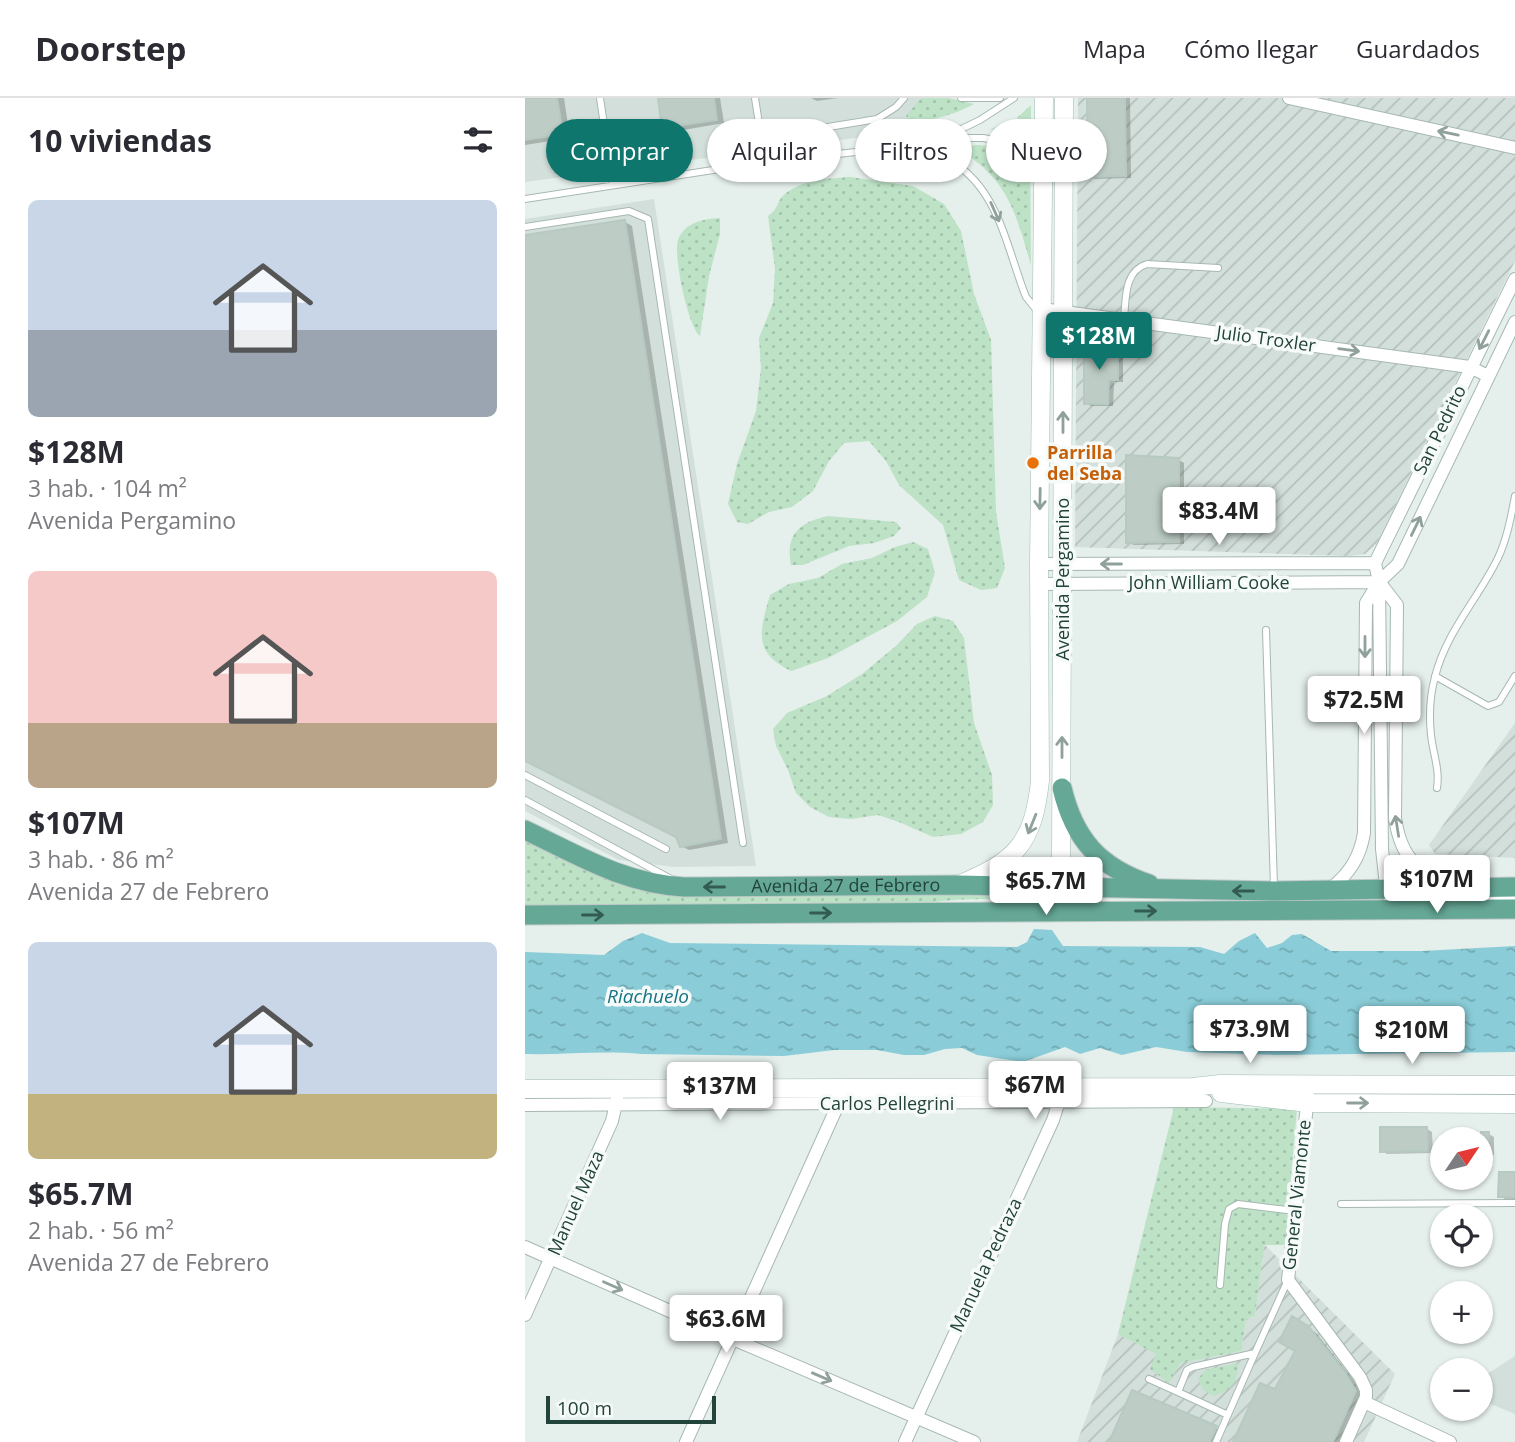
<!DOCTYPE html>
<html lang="es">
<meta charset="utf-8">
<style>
body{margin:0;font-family:"Open Sans",sans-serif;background:#f7f7f7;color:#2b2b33;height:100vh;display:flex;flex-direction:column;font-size:26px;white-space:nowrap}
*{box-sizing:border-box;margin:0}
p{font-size:23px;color:#7c7c81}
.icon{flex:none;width:38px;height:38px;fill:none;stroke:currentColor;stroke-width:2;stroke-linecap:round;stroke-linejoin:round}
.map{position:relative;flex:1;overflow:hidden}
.side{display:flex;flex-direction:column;background:#fff;width:525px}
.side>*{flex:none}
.hud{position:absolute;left:21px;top:21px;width:665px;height:63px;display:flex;gap:14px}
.needle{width:46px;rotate:55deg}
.buttons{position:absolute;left:905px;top:1029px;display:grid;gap:14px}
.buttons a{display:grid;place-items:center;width:63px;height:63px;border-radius:50%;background:#fff;box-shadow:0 2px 5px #0004;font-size:35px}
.scale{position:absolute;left:21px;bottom:18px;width:170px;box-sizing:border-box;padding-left:7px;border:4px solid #22433a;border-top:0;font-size:19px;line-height:24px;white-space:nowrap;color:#22433a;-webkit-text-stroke:5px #f6fbf9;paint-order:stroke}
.price{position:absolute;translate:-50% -60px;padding:0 16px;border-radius:7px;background:#fff;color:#222;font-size:23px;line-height:46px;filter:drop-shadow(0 2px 4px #0008)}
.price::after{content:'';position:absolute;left:50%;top:42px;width:21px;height:16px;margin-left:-10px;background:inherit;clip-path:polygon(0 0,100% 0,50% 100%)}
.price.selected{background:#0f766e;color:#fff}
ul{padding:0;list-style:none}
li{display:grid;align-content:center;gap:14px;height:371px;padding:0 28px}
li span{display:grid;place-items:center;height:217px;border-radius:10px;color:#555}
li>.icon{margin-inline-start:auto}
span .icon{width:126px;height:126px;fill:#fffc;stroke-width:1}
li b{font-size:30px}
h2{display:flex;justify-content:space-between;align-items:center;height:84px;padding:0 28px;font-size:30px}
.pill{padding:0 24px;border-radius:32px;background:#fff;box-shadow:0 2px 5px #0004;font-size:24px;line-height:63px}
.pill.selected{background:#0f766e;color:#fff}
header{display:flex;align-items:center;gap:42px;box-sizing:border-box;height:98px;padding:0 35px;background:#fff;border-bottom:2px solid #e1e1e2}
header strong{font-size:33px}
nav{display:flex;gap:38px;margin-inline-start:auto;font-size:24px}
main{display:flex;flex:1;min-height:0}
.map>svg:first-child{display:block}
.built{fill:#d3dfda}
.industrial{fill:url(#industrial-furrows)}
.green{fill:url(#green-dots)}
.water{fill:url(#water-ripples)}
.shadow{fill:#0003}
.building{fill:#bdcdc6;stroke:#b7cac2;stroke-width:2}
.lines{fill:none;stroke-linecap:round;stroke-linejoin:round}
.service-casing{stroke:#a7b8b2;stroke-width:8}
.minor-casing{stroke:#a7b8b2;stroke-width:14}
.secondary-casing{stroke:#a2bcb3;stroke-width:19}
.primary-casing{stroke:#c1cac8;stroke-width:21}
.service{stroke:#fff;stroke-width:6}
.minor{stroke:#fff;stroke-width:12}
.secondary{stroke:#fff;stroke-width:18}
.primary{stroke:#66a896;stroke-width:19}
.oneway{stroke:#90a19c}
.oneway2{stroke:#335c51}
.food-dot{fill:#e8710a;stroke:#f6fbf9;stroke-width:2.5}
.labels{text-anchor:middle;stroke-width:7;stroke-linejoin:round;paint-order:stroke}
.street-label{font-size:18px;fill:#22433a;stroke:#f6fbf9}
.food-label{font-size:18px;font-weight:bold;fill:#c56008;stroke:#f6fbf9;text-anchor:start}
.water-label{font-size:19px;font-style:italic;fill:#177485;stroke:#f6fbf9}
</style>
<header>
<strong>Doorstep</strong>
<nav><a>Mapa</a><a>Cómo llegar</a><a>Guardados</a></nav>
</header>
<main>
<section class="side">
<h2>10 viviendas<svg class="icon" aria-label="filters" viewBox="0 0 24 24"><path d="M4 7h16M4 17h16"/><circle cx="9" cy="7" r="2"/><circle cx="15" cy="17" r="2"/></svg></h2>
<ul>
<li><span style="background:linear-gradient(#c9d6e8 60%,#9aa5b1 0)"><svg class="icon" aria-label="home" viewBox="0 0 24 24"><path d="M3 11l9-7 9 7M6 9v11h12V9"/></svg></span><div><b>$128M</b><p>3 hab. · 104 m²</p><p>Avenida Pergamino</p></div></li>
<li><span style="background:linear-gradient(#f6c9c9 70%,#b9a48a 0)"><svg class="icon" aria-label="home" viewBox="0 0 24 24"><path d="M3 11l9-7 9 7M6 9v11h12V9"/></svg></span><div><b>$107M</b><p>3 hab. · 86 m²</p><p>Avenida 27 de Febrero</p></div></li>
<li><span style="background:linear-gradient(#c9d6e8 70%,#c2b280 0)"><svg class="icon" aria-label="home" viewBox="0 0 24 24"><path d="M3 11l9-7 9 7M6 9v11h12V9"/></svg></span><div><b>$65.7M</b><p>2 hab. · 56 m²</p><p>Avenida 27 de Febrero</p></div></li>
</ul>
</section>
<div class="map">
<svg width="990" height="1344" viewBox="0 0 990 1344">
<defs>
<pattern id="industrial-furrows" width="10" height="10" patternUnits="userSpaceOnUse" patternTransform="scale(1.75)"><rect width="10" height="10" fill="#d3dfda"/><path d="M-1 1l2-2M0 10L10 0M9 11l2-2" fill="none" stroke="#b5c1bc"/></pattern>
<pattern id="green-dots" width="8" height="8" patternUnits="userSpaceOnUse" patternTransform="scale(1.75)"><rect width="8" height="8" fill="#bde2c6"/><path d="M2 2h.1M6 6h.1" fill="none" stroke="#a2c3ab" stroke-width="1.8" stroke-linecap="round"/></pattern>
<pattern id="water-ripples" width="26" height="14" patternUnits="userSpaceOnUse" patternTransform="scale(1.75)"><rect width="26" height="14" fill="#8acdd8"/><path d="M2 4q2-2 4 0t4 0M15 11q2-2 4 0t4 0" fill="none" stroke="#70a8b0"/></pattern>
</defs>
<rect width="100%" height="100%" fill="#e5efeb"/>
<path class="built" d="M0,0H412L393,21L375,34L0,84Z
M129,101L231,768L149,769L94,762L0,713V121Z
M990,1258V1316L956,1302V1280Z"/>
<path class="industrial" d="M553,0H990V163L852,445L840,456L824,458L550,449Z
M990,625V760L910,756L904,747Z
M739,1146L870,1276L839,1344H552L593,1236L654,1265L716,1253L721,1221L730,1218Z"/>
<path class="green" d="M396,0H424L449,6C429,17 408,22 385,25L381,18Z
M506,7V39L466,31L490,21V31H500V22H492V20Z
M451,47L505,51L506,167C490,113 483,80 431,50Z
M325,79L388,88L419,106L436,133L449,196L466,242L471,414L480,470L472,490L456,492L434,482L418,427L374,387L361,363L344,343L319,345L304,363L288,393L267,409L244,414L223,426L212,424L203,406L212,366L231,313L236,270L234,240L248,205L250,171L243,118C255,110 251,103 260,96C279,81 301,81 325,79Z
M195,120V136L184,178L175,238C163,229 148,157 153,142C160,124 178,121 195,120Z
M303,418L371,424L376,430L369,438L349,445L324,448L278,467H266C260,436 275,424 303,418Z
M388,444L403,451L410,474L402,499L372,523L303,560L266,573C227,554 235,533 245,497L264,486L293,480L317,466L347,460L370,449Z
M410,518L428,523L439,540L449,625L467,677L468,707L458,724L436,736L408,739L374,724L353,717L326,721L304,719L285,709L271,695L263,672L251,648L248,631L262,615L302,598L337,576L371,548L392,526Z
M0,738L94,783L507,794C473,807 435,796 401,807H0Z
M649,1009L772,1011L760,1147H739L730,1218L721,1221L716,1253L655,1265L644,1285L625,1271L631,1256L593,1236Z
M714,1265C710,1286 710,1290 689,1298L678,1292L673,1281L680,1272Z"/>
<path class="water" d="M509,831L527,832L538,848L675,849L699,856L714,843L730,835L742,850L757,845L767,837L777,836L806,853H897L990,848V954L751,957L662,954L631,949L597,957L575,950L555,956L540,949L498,964L452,957L437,950L420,951L399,957H379L352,952H309L259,958L116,956C78,952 39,957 0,956V854L79,857L98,843L117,835L145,845L492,849L502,844Z"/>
<path class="shadow" d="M0,0H39L45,40L0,47Z
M134,0H195L199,25L147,34L139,29Z
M286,0H313L292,3Z
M564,0H605L606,80L570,81L564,78Z
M100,124L107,128L203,745L164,752L156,748L153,739L0,662V139Z
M592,248L598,251V284H589L588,308H566L561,305Z
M654,362L659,365V446L609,447L603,444Z
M902,1031L907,1034L908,1055L862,1056L857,1053Z
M927,1034L964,1036L969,1039V1057L956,1056V1041H927Z
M990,1076V1102H981L975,1098Z
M767,1220L791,1235L827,1280L838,1298L817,1344H710L751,1293L772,1252Z
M691,1330L698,1334L694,1344H586Z"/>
<path class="building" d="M0,0H32L38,36L0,42Z
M133,0H189L192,22L137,30Z
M562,0H600L601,78L563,79Z
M100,122L196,741L155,749L151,739L0,663V137Z
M559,246L593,247V282H584L583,306H559Z
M601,357L654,360V444L601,445Z
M855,1029H902L903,1053L855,1054Z
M926,1033L952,1034L951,1041H925Z
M956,1034H964L963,1061H956Z
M974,1074H990V1099H973Z
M767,1218L783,1228L820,1274L831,1293L808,1344H708L735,1285L750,1291L770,1253L754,1244Z
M607,1292L692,1328L685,1344H584Z"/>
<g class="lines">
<g class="service-casing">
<path id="service" d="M75,0L88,87
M230,0L240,64
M436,0H475
M424,37L455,22L489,0
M236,40L352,21L371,9L379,0
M382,48C394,51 407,54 418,59C473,84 481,149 501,199L510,210H514
M0,101L240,64L358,51L416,40H458L517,50
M0,129L104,113L123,121L218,745
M599,221C601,200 599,173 622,166L693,170
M741,532L749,789
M910,578L963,608L974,604L990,578
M0,677L141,751
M912,690C915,671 908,656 906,637C904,618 905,597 910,579C921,534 953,501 973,460C982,441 986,419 990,398
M0,702L146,781
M816,1106L990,1105
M695,1187L700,1126L704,1111L713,1106L770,1113
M624,1281L653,1294L662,1272L668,1269L730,1255L762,1184
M653,1294L703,1317
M691,1344L730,1255"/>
</g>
<g class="minor-casing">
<path id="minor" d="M764,0L990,50
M990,181L850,465L854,484L857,751L862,796L867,800H990
M517,211L945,269L963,278
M514,466L850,465
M855,485L872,507L870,720C876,760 890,771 927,786
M514,486L854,484
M804,792C824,776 835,760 839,735L841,505L854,484L873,466L990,224
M783,998L763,1182L835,1279L841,1292V1299L821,1344
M0,1007L681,1003
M0,1149L208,1241L449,1344
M0,1217L87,1023L92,1001
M839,1304L925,1344
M161,1344L316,1000
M380,1344L528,1022L535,1000"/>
</g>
<g class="secondary-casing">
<path id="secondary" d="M433,787C491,763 508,746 515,683L514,466L519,0
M489,814C518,800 531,792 536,759L539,0
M0,991L668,989L695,986L990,987
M696,995L783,1005L990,1006"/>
</g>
<g class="primary-casing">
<g id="primary">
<path d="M537,690C549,741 574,769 624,786"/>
<path id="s1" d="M0,732C55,758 97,785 159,789L433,787L749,793L990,789"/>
<path d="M0,817L990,811"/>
</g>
</g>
<use href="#service" class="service"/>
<use href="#minor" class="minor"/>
<use href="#secondary" class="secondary"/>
<use href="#primary" class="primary"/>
</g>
<defs><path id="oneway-shaft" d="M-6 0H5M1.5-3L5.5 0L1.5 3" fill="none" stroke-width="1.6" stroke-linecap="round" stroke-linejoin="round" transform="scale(1.75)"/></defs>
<g class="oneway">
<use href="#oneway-shaft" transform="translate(923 35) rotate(-168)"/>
<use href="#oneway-shaft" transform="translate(470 114) rotate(66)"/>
<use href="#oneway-shaft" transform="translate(959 242) rotate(117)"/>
<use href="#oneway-shaft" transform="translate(824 252) rotate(8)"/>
<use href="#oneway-shaft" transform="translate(538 324) rotate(-90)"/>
<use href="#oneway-shaft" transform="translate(515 401) rotate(91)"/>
<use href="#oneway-shaft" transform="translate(891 428) rotate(-64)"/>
<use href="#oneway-shaft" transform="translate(586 466) rotate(180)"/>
<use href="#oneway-shaft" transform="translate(840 549) rotate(90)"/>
<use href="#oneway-shaft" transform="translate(537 649) rotate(-90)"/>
<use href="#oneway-shaft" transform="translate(507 726) rotate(112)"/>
<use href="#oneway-shaft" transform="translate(872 728) rotate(-99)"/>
<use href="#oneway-shaft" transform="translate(833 1005)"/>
<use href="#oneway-shaft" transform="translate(88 1188) rotate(24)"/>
<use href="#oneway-shaft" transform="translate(297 1279) rotate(23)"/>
</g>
<g class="oneway2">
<use href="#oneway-shaft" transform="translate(189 789) rotate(180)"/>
<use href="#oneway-shaft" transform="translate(718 793) rotate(-180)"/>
<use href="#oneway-shaft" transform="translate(621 813)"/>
<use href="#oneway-shaft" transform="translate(296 815)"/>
<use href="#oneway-shaft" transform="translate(68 817)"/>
</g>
<circle class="food-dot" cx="508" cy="365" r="7"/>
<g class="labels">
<g class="street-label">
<text transform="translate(741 241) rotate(8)" y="6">Julio Troxler</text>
<text transform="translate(915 332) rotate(-64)" y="6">San Pedrito</text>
<text transform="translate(538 481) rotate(-90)" y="6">Avenida Pergamino</text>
<text x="684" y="491">John William Cooke</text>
<text dy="6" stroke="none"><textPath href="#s1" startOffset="332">Avenida 27 de Febrero</textPath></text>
<text x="362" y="1012">Carlos Pellegrini</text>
<text transform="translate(772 1097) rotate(-84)" y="6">General Viamonte</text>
<text transform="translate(51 1105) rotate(-66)" y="6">Manuel Maza</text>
<text transform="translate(461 1167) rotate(-65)" y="6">Manuela Pedraza</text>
</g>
<g class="food-label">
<text x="522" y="361">Parrilla<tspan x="522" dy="21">del Seba</tspan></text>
</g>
<g class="water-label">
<text x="123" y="905">Riachuelo</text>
</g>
</g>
</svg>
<div class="buttons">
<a><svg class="needle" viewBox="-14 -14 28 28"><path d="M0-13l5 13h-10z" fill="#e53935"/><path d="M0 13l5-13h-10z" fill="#7c7c81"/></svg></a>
<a><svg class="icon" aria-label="locate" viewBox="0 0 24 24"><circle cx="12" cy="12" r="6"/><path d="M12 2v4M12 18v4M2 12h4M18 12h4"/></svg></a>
<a>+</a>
<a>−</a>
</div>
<div class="scale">100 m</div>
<b class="price selected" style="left:574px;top:274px">$128M</b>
<b class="price" style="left:694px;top:449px">$83.4M</b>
<b class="price" style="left:839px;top:638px">$72.5M</b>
<b class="price" style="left:912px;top:817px">$107M</b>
<b class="price" style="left:521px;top:819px">$65.7M</b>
<b class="price" style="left:725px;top:967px">$73.9M</b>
<b class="price" style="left:887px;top:968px">$210M</b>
<b class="price" style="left:510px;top:1023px">$67M</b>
<b class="price" style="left:195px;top:1024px">$137M</b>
<b class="price" style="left:201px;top:1257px">$63.6M</b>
<div class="hud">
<a class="pill selected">Comprar</a>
<a class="pill">Alquilar</a>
<a class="pill">Filtros</a>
<a class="pill">Nuevo</a>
</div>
</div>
</main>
